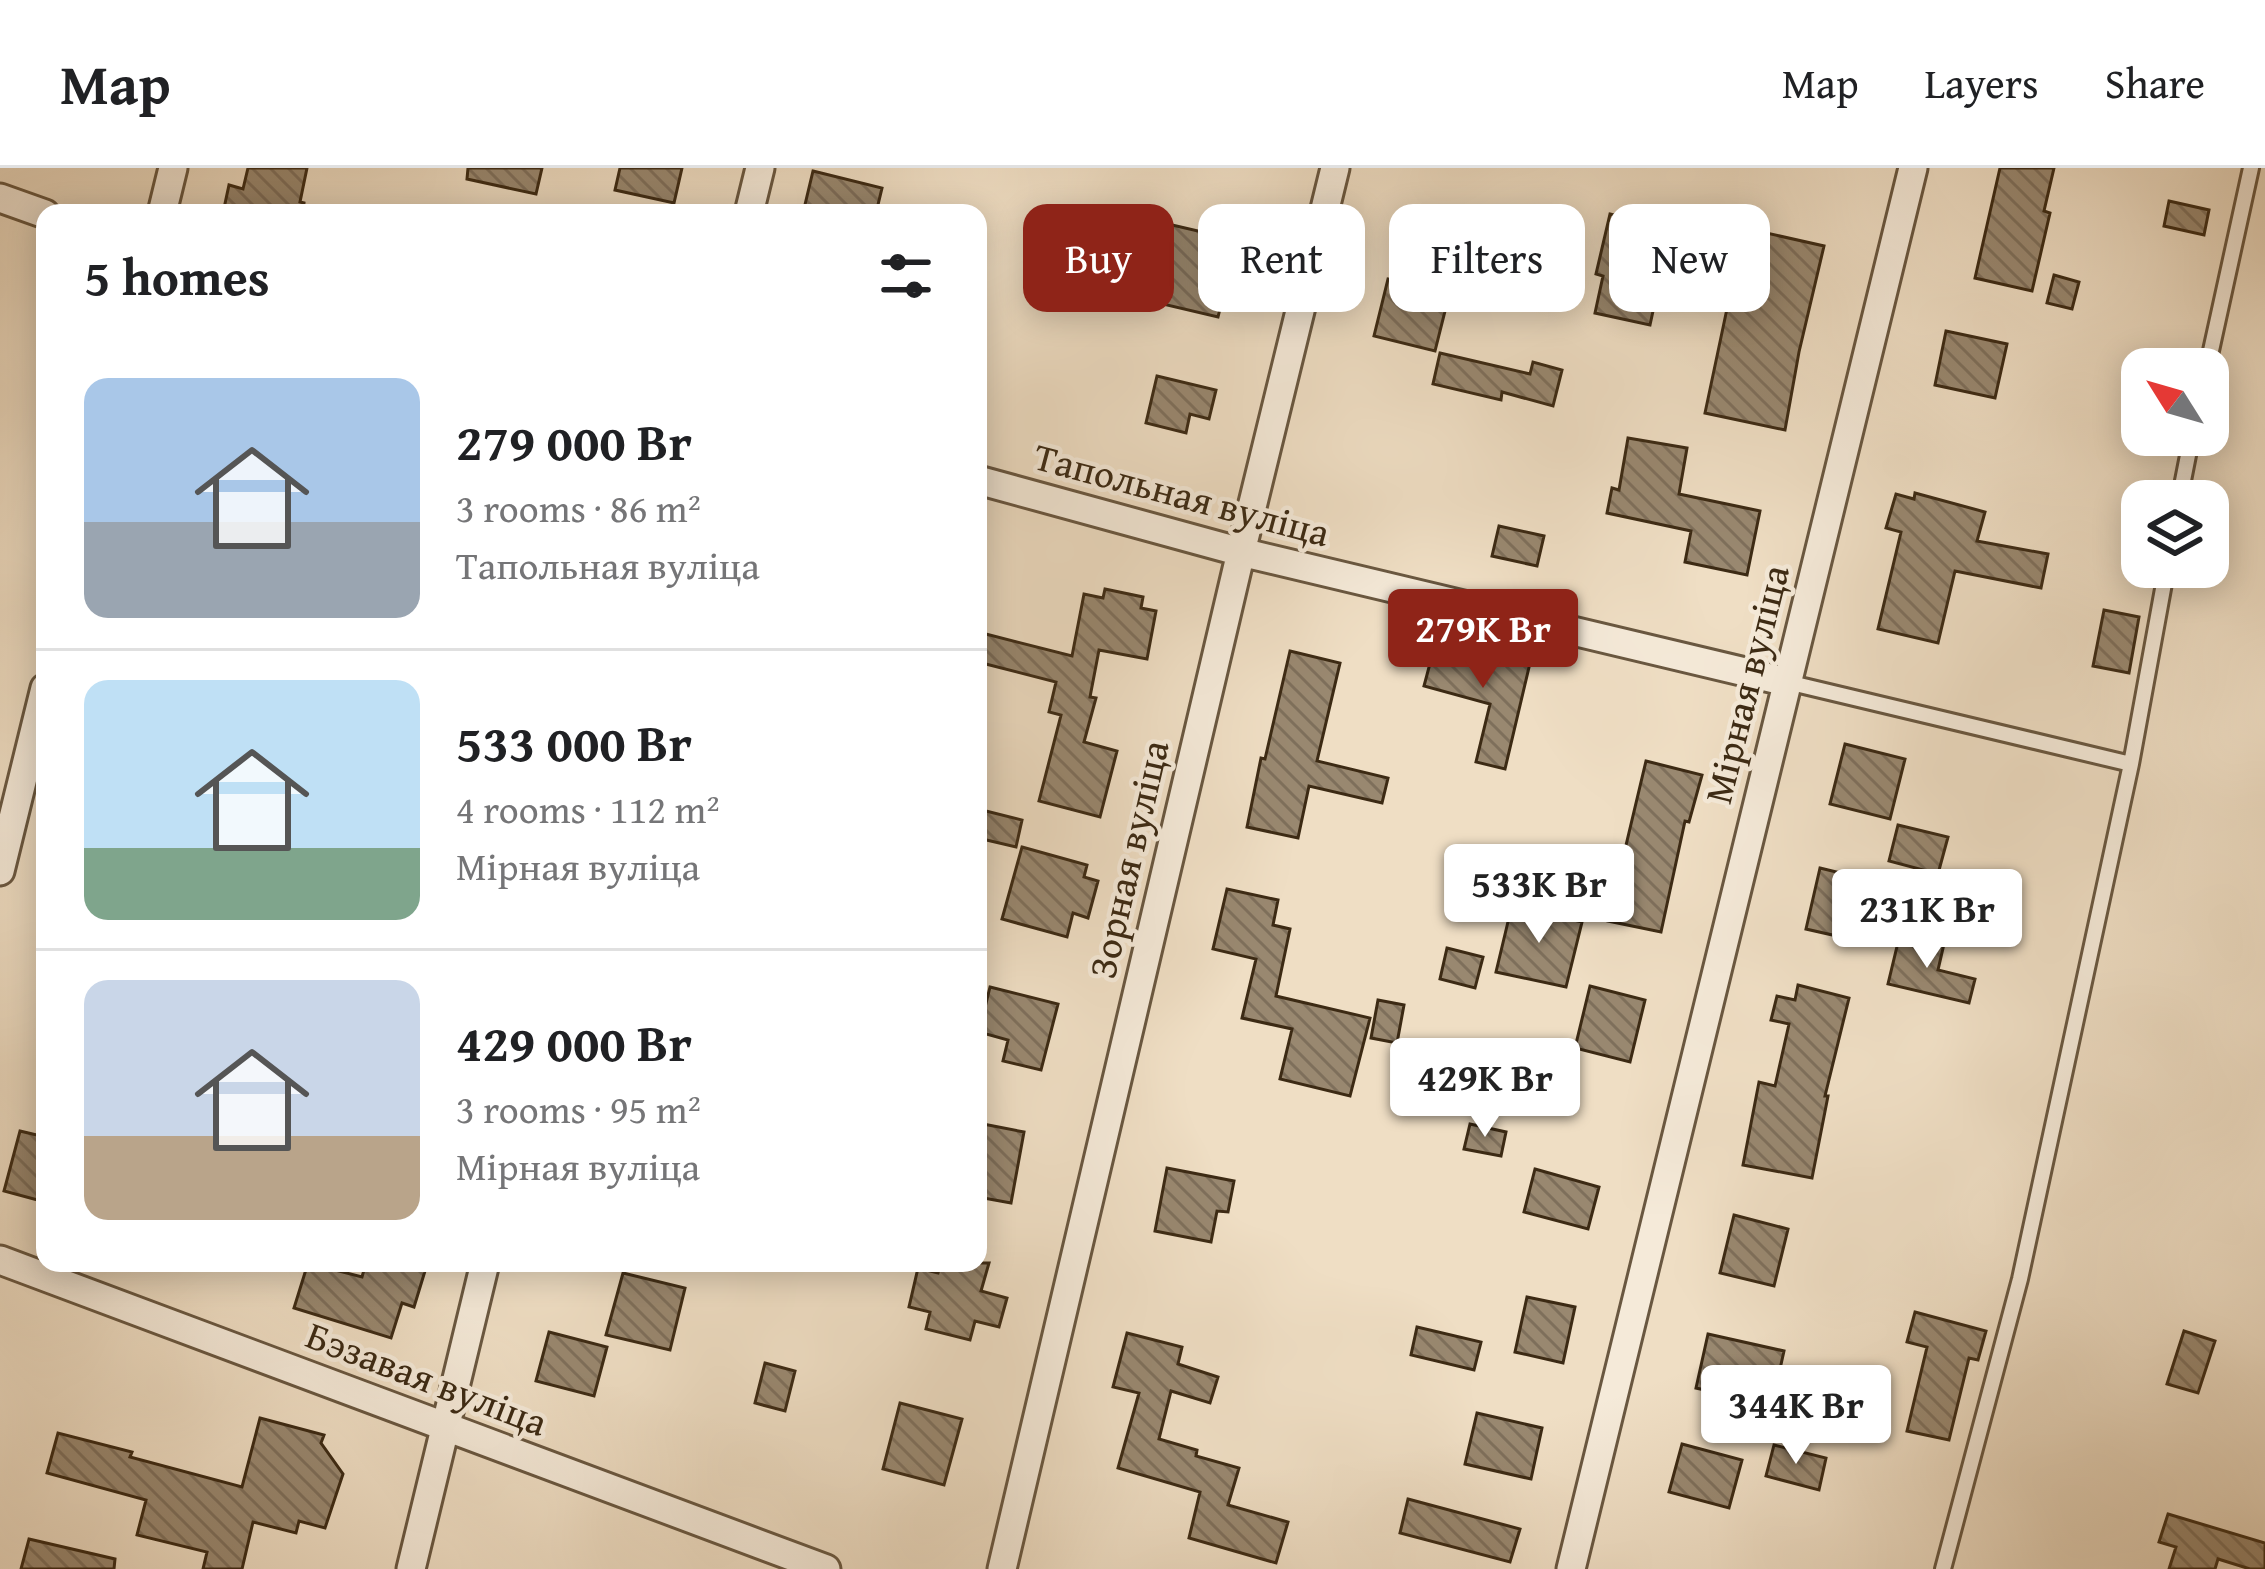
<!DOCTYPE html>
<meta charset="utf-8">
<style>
body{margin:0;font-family:"Gentium Book Plus",serif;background:#f2f2f2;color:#202124;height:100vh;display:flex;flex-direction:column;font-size:45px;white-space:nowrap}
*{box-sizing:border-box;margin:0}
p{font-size:39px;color:#757577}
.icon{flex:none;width:66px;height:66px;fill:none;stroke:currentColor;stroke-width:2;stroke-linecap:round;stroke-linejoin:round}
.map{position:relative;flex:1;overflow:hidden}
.details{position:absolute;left:36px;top:36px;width:951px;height:1068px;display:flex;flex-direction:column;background:#fff;border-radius:24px;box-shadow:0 6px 30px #0003}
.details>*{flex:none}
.hud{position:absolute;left:1023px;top:36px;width:1062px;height:108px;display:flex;gap:24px}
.needle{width:78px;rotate:307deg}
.tools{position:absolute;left:2121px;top:180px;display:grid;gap:24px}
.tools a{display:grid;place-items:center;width:108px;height:108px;border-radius:24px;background:#fff;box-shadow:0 6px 30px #0003;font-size:60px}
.price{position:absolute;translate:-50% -102px;padding:0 27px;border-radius:12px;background:#fff;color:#222;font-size:39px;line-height:78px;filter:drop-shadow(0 3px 6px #0008)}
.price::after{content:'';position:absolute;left:50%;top:72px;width:36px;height:27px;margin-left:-18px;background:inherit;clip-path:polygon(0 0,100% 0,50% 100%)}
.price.on{background:#8f2418;color:#fff}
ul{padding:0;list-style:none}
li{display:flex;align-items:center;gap:36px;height:300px;padding:0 48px}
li+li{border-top:3px solid #e0e0e0}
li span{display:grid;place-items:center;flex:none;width:336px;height:240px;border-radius:24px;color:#555}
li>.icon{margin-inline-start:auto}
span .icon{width:144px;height:144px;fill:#fffc;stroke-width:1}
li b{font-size:51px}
h2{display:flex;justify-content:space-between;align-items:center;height:144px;padding:0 48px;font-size:51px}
.pill{padding:0 42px;border-radius:24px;background:#fff;box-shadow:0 6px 30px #0003;font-size:42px;line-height:108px}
.pill.on{background:#8f2418;color:#fff}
header{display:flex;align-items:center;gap:72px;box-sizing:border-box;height:168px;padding:0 60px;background:#fff;border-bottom:3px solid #e0e0e0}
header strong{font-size:57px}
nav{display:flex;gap:66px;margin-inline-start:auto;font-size:42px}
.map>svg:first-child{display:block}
.building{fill:url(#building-back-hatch);stroke:#3c2a14;stroke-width:3}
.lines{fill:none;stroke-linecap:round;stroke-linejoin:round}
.lane-casing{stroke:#695740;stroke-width:20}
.street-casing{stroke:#695740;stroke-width:33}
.lane{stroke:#f5ead9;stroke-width:14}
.street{stroke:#f5ead9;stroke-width:27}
.labels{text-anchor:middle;stroke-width:9;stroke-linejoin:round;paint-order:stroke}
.street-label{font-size:39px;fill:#3c2a14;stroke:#f5ead9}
</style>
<header>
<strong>Map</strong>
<nav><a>Map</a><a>Layers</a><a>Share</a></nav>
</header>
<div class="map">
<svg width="2265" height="1401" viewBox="0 0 2265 1401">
<defs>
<pattern id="building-back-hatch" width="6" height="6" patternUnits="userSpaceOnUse" patternTransform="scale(3)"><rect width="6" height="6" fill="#998870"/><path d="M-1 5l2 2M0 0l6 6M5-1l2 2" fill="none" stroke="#7e6f5b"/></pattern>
</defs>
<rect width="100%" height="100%" fill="#efdec4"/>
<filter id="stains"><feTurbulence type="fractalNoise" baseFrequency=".00167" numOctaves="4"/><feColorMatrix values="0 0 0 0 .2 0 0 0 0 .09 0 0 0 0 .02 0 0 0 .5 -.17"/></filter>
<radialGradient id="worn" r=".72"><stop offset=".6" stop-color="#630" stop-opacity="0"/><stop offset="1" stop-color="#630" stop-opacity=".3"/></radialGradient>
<path class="building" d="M248,0H307L300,34L304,35L303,45H223L229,17L243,21Z
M468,0H542L536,26L467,11Z
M620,0H682L674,35L615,22Z
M2000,0H2054L2044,43L2050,45L2032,123L1975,110Z
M813,3L882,20L876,45H803Z
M2169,33L2209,42L2204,67L2164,58Z
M1610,46L1639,53L1633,83L1742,108L1753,62L1824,78L1799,184L1785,262L1705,245L1728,136L1658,120L1650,157L1595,145L1603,108L1596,106Z
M1155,53L1237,72L1218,149L1137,130Z
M2054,107L2079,114L2072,141L2047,135Z
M1388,111L1427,121L1424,138L1445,143L1435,183L1374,168Z
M1946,163L2007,176L1995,230L1935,217Z
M1440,185L1530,206L1533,194L1562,202L1553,238L1502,224L1501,232L1433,216Z
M1157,208L1216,222L1209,251L1190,246L1186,265L1146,255Z
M1628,270L1687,280L1679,326L1760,343L1747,407L1685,394L1691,363L1607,345L1612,320L1619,322Z
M1915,325L1985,344L1977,373L2048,386L2041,420L1955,403L1938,475L1878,461L1901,364L1886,360L1896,326L1914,331Z
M1499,358L1544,368L1537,398L1492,388Z
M1105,421L1143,429L1141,440L1156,443L1147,491L1099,482L1090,529L1096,530L1084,574L1117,583L1100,649L1039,633L1061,547L1049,544L1056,514L978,494V464L1072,488L1084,426L1103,430Z
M2104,442L2139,449L2129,505L2093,498Z
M1437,469L1530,495L1505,601L1476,594L1490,536L1424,518Z
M1290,483L1340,495L1317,593L1388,610L1382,635L1309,618L1298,670L1247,659L1261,590L1265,591Z
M1845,576L1905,591L1890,651L1830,636Z
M1646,593L1702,607L1689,654L1685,653L1661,764L1608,753Z
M978,641L1022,652L1016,679L978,670Z
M1898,657L1948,669L1938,706L1889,693Z
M1022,679L1087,697L1084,709L1098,713L1088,750L1073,745L1067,769L1002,751Z
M1820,700L1886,716L1872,776L1806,761Z
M1227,721L1278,732L1273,757L1290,761L1276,828L1370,850L1350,928L1280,911L1292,861L1242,850L1256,791L1213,781Z
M1512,737L1582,754L1566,819L1496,804Z
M1900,766L1944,776L1938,802L1975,811L1969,835L1888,816Z
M1447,780L1483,789L1475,820L1440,811Z
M1798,817L1849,830L1825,928H1828L1812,1010L1743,997L1759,914L1775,918L1789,856L1771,852L1777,828L1795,832Z
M1590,818L1645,832L1630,894L1575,880Z
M990,819L1058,836L1041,902L1003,893L1008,872L979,864Z
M1378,832L1404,837L1397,875L1371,870Z
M978,955L1024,964L1011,1035L978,1029Z
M1470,956L1506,964L1501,988L1464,981Z
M20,963L45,969V1034L4,1023Z
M1167,1000L1234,1013L1228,1044L1217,1043L1211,1074L1155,1063Z
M1535,1001L1599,1019L1588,1061L1524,1044Z
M1734,1047L1788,1061L1774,1118L1720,1105Z
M308,1095L362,1109L366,1095H398L425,1103L414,1139L402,1135L391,1170L294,1140Z
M941,1095H989L981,1123L1007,1130L999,1159L975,1153L970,1172L926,1161L930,1144L909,1139L918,1100L938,1105Z
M623,1105L685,1120L670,1182L606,1167Z
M1527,1129L1575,1139L1563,1195L1515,1184Z
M1915,1144L1986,1163L1978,1192L1969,1190L1949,1272L1907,1263L1927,1179L1907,1174Z
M1417,1159L1481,1174L1474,1202L1411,1187Z
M2184,1163L2215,1173L2198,1225L2167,1216Z
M549,1164L607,1179L594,1228L536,1213Z
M1127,1165L1182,1179L1178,1196L1218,1209L1210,1235L1171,1223L1159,1271L1197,1282L1196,1288L1239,1300L1228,1337L1288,1354L1276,1395L1189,1370L1200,1324L1118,1300L1139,1225L1113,1219Z
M1708,1166L1784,1183L1772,1237L1696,1220Z
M765,1195L795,1203L785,1243L755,1235Z
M900,1235L962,1251L944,1317L883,1301Z
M1477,1245L1542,1260L1531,1311L1465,1296Z
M260,1250L324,1267L321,1275L343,1306L325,1360L299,1353L296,1365L253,1354L242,1401H203L207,1384L137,1367L146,1332L47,1305L58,1265L132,1284L130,1289L242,1319Z
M1682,1276L1742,1292L1729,1340L1669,1324Z
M1774,1277L1826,1290L1819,1322L1766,1308Z
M1408,1331L1520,1361L1510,1394L1400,1365Z
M2168,1346L2265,1375V1401H2250L2218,1391L2215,1401H2169L2176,1379L2159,1374Z
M29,1371L115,1391L114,1401H21Z"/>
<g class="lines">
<g class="lane-casing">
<path id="lane" d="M2207,201L2251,0
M2179,333L2192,267
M1787,514L2131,596
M1943,1401L2020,1111L2131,596L2167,399"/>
</g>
<g class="street-casing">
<path id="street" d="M0,30L45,46
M162,45L173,0
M749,45L760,0
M978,312L1241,384L1787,514
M0,703L45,520
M0,1092L826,1401
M411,1401L485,1095
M1002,1401L1241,384L1335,0
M1571,1401L1913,0"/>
</g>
<use href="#lane" class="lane"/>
<use href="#street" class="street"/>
</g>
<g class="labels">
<g class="street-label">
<text transform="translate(1182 326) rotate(15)" y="14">Тапольная вуліца</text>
<text transform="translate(1746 516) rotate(-76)" y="14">Мірная вуліца</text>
<text transform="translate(1128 691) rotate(-77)" y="14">Зорная вуліца</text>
<text transform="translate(427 1210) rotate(21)" y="14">Бэзавая вуліца</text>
</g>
</g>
<rect width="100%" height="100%" filter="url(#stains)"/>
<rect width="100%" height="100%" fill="url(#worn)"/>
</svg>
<div class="tools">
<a><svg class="needle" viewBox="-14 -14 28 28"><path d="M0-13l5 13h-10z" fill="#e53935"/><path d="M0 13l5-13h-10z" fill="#757577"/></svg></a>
<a><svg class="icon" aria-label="layers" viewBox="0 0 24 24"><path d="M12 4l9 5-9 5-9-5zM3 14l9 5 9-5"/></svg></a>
</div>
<b class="price on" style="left:1483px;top:523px">279K Br</b>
<b class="price" style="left:1539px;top:778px">533K Br</b>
<b class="price" style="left:1927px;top:803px">231K Br</b>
<b class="price" style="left:1485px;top:972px">429K Br</b>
<b class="price" style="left:1796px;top:1299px">344K Br</b>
<div class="hud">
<a class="pill on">Buy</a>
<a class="pill">Rent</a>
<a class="pill">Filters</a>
<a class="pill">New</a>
</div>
<section class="details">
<h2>5 homes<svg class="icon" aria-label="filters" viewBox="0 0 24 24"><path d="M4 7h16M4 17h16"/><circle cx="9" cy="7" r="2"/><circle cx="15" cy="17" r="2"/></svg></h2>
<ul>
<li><span style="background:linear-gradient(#a9c7e8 60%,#9aa5b1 0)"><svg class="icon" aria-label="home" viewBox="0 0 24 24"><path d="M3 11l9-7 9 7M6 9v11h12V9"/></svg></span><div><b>279 000 Br</b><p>3 rooms · 86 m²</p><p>Тапольная вуліца</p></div></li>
<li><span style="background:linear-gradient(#bfe0f5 70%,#7fa58c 0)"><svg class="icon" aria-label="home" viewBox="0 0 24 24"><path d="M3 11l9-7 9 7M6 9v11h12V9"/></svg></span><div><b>533 000 Br</b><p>4 rooms · 112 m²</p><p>Мірная вуліца</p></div></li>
<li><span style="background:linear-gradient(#c9d6e8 65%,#b9a48a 0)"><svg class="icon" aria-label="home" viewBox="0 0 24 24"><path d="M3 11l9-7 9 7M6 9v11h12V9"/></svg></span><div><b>429 000 Br</b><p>3 rooms · 95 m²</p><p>Мірная вуліца</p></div></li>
</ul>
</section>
</div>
